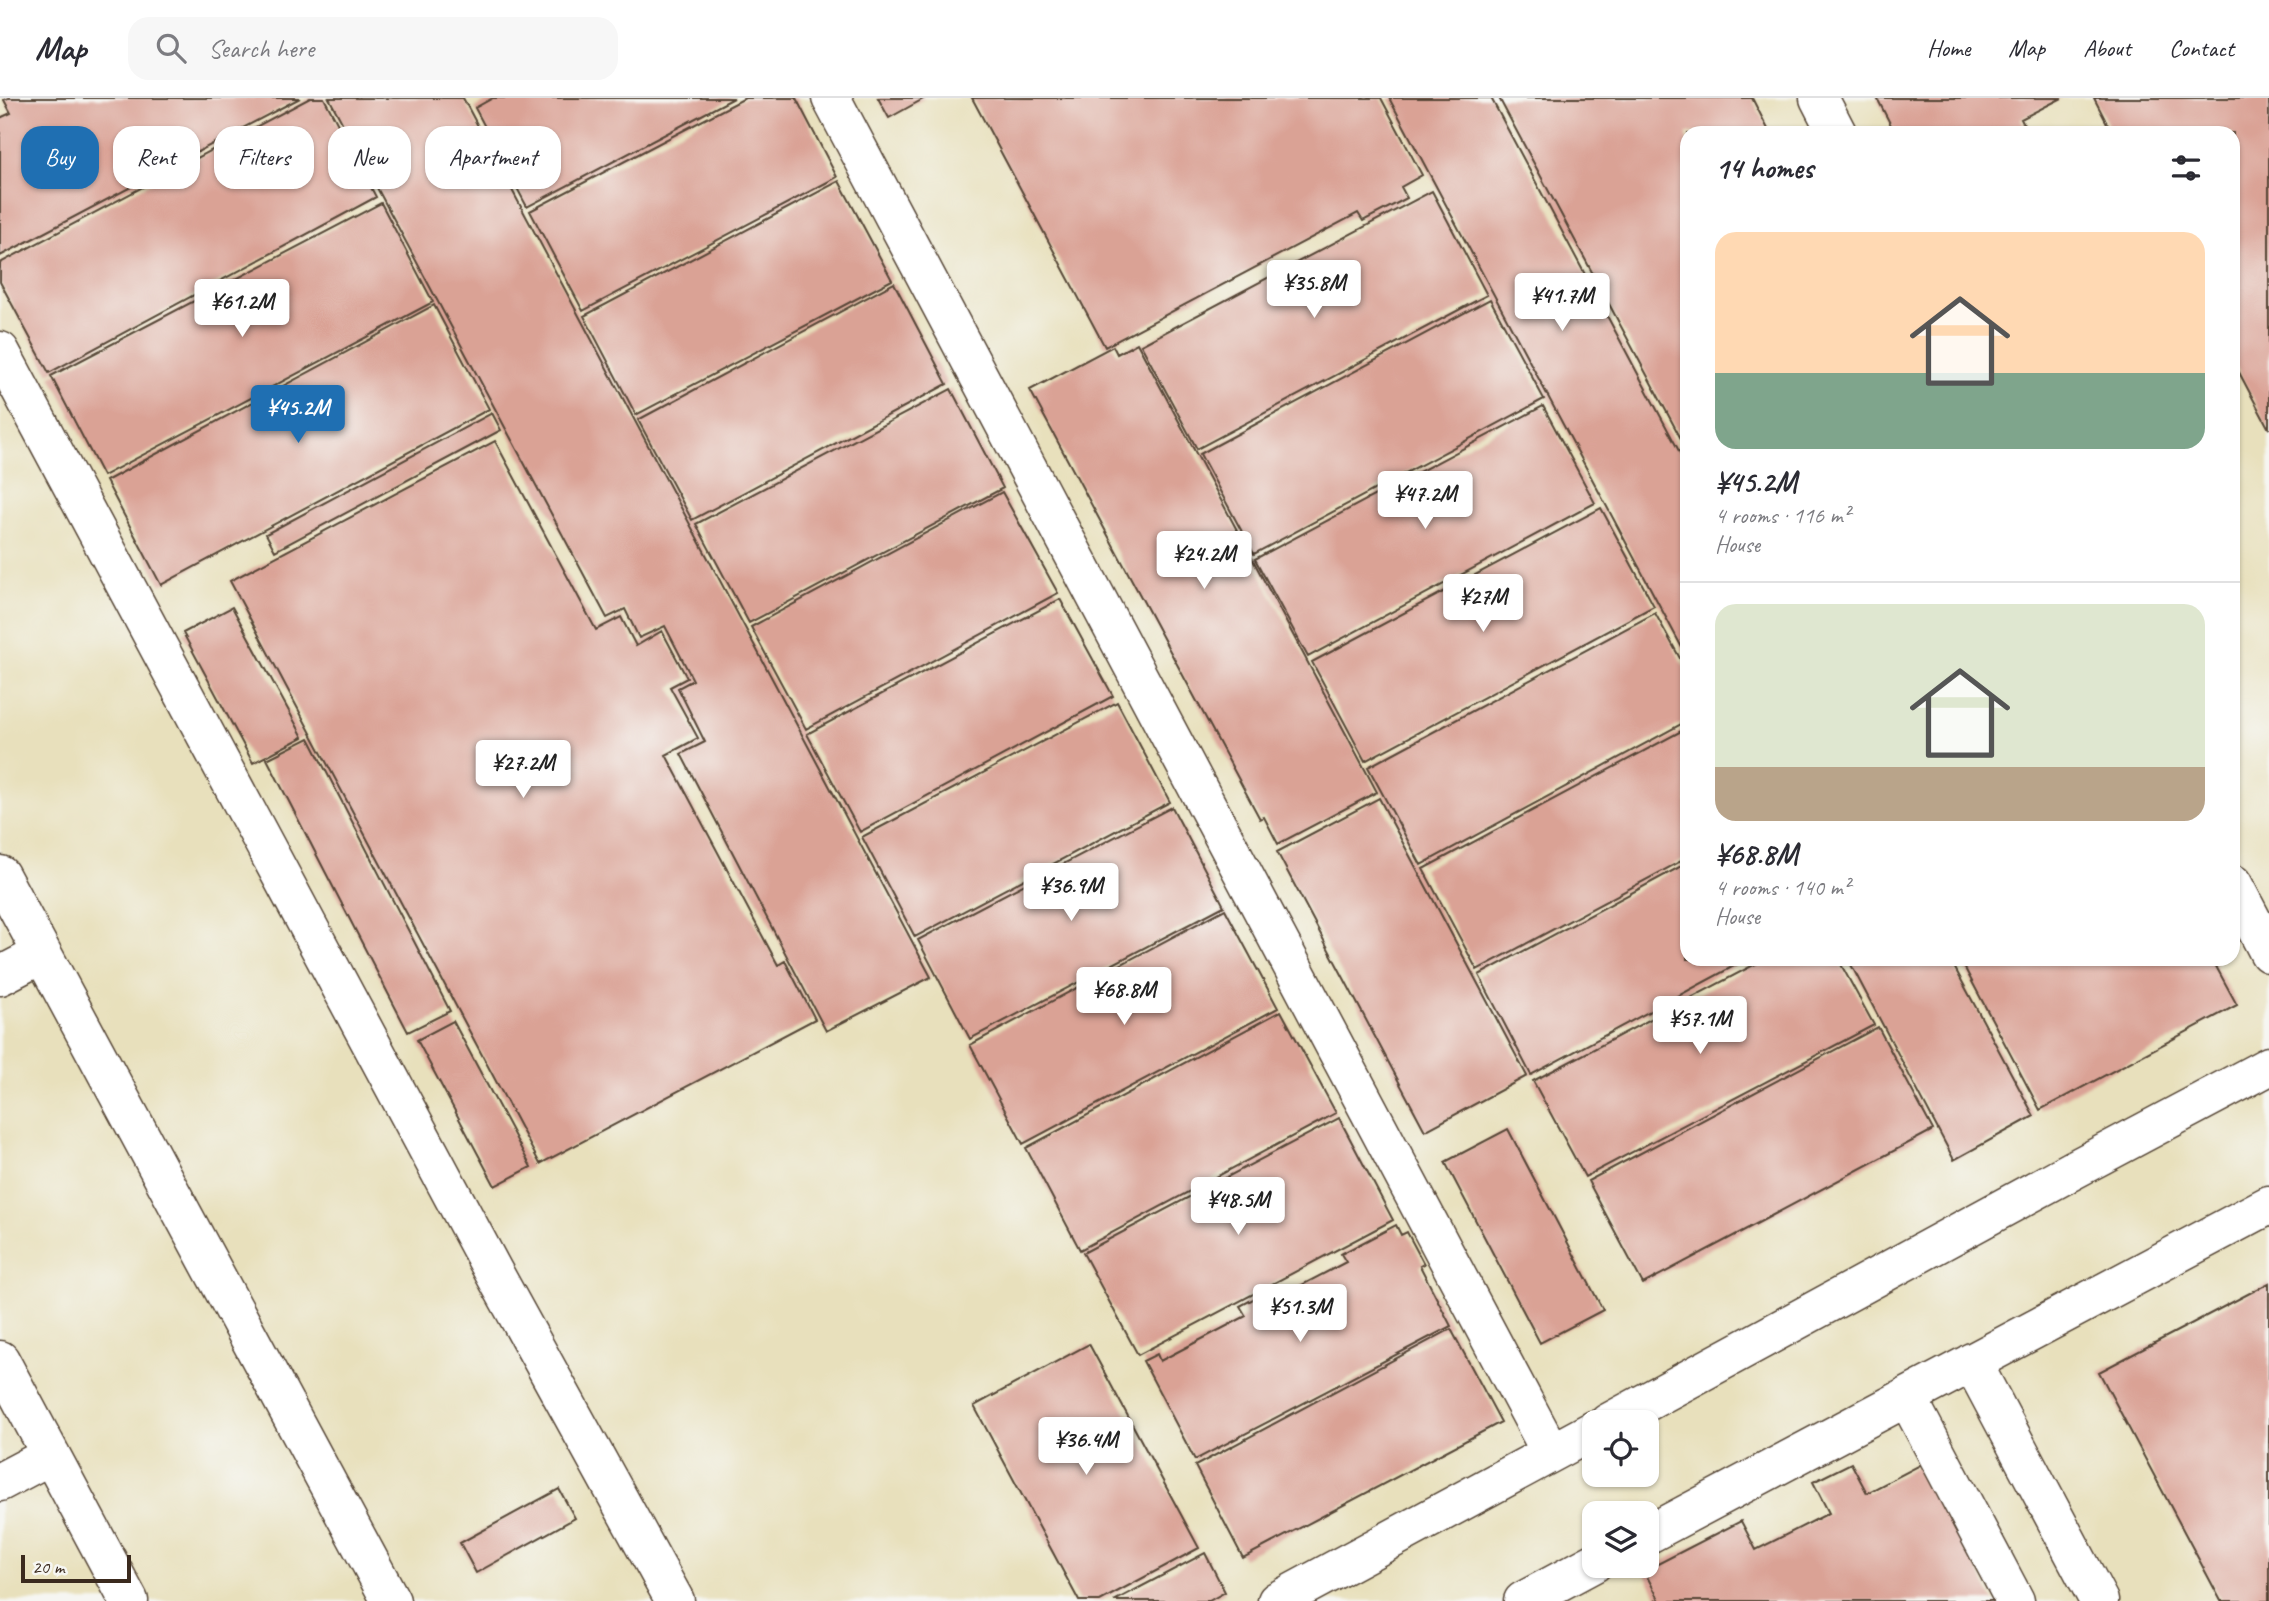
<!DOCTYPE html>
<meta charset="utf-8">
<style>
body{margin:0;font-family:Caveat,sans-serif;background:#f7f7f7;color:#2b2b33;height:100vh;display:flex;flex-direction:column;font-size:26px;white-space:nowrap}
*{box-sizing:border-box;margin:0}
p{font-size:23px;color:#7c7c81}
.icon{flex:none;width:38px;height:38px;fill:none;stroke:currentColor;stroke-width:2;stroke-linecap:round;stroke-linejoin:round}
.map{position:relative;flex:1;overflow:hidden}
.panel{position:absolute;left:1680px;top:28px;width:560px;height:840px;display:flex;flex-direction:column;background:#fff;border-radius:21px;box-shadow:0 2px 5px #0004}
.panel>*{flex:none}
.top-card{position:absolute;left:21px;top:28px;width:665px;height:63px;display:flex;gap:14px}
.fabs{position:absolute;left:1582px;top:1312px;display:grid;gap:14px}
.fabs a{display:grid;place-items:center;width:77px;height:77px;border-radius:14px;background:#fff;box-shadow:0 2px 5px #0004;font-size:35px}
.scale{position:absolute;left:21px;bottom:18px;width:110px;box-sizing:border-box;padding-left:7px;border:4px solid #3b2a1e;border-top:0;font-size:19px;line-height:24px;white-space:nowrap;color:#3b2a1e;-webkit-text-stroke:5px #f6f6f2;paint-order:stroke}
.price{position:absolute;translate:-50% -60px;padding:0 16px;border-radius:7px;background:#fff;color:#222;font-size:23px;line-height:46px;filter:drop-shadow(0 2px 4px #0008)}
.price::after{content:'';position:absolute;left:50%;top:42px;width:21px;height:16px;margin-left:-10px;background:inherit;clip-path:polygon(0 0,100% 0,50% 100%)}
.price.selected{background:#1f6fb2;color:#fff}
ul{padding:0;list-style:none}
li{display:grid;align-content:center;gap:14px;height:371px;padding:0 35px}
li+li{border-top:2px solid #e1e1e2}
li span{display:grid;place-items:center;height:217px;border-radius:21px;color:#555}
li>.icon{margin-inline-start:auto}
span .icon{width:126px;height:126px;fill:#fffc;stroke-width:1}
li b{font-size:30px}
h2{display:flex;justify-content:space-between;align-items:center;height:84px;padding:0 35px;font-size:30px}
.tag{padding:0 24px;border-radius:21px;background:#fff;box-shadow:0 2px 5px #0004;font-size:24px;line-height:63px}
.tag.selected{background:#1f6fb2;color:#fff}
header{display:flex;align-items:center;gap:42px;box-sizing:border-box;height:98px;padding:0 35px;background:#fff;border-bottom:2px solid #e1e1e2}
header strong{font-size:33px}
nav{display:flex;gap:38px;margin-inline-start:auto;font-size:24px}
.search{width:490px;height:63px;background:#f7f7f7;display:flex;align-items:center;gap:18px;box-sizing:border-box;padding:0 24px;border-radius:21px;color:#7c7c81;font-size:26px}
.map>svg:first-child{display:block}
.building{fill:#daa295}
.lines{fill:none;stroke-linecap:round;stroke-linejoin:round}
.minor-casing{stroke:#554536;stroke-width:41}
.minor{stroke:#fff;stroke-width:38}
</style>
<header>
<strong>Map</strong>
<div class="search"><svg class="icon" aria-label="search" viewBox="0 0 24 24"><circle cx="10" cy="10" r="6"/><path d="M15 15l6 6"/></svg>Search here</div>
<nav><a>Home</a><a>Map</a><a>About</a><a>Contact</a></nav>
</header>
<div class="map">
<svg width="2269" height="1503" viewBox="0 0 2269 1503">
<rect width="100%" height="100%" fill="#f6f6f2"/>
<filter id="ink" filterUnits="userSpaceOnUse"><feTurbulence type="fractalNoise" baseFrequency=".0143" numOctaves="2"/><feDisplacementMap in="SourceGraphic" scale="14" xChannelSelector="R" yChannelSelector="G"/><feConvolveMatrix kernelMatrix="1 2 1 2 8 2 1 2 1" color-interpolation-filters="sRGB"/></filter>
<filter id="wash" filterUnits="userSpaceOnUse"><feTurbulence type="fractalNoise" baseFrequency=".00686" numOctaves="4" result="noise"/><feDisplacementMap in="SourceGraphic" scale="28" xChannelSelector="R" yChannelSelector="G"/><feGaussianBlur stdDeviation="1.57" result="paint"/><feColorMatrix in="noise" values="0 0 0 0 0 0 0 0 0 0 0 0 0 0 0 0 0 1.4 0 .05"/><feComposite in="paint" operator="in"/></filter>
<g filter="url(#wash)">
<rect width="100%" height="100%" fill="#e8e0bc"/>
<g id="blocks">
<path class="building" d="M8,0H300L0,158V20L11,15L4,2Z
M310,0H324L376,99L49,275L0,184V165Z
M329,0H463L931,879L826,933L681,656L705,644L678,590L693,582L665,528L639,540L625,511L607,520Z
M493,0H734L527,109L475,10Z
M745,0H796L837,79L583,213L530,113Z
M878,0H925L889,20Z
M972,0H1381L1422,77L1401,89L1407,100L1363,123L1358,115L1105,249Z
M1389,0H1491L1687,368V559Z
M1499,0H1752L1770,35H1687V352Z
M1877,0H2062L2021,21L2028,35H1895Z
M2094,0H2269V331L2233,263V35H2112Z
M839,83L892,182L636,317L584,218Z
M1432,93L1487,197L1197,351L1141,247Z
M381,105L433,204L103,378L51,278Z
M894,185L947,286L692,422L638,322Z
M1490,201L1544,301L1254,456L1200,356Z
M434,207L489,311L161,487L106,383Z
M1137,245L1377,694L1278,746L1264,719L1260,721L1030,292L1113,248L1117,256Z
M951,291L1003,390L749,525L696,426Z
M1543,308L1595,405L1308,559L1255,461Z
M492,315L501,332L275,453L266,436Z
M495,343L596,532L621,519L636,548L662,533L687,580L670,589L698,640L666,657L778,867L785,863L815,921L540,1066L230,483Z
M1002,394L1058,495L806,631L751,529Z
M1601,410L1654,508L1365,663L1312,564Z
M1060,501L1113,598L860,734L807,636Z
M232,509L303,639L253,665L183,535Z
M1655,515L1687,573V623L1421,767L1368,669Z
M1117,604L1170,704L915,839L862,739Z
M1687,630V760L1477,872L1423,771Z
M309,640L450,913L408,934L267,661Z
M1379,700L1527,978L1425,1033L1277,754Z
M1172,709L1224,808L970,941L918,842Z
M1687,765V861H1747L1531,977L1479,877Z
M1225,811L1278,910L1023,1046L970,947Z
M1765,861H1838L1874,927L1585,1079L1533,983Z
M1848,861H1950L2034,1018L1954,1062Z
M1960,861H2212L2237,907L2040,1012Z
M1281,913L1336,1015L1080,1152L1026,1050Z
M453,923L531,1069L495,1088L417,942Z
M1878,929L1933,1032L1643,1186L1588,1083Z
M1339,1020L1393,1122L1138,1257L1083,1155Z
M1508,1031L1603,1212L1540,1245L1445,1064Z
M1396,1127L1401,1137L1407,1134L1424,1166L1420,1168L1451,1228L1195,1362L1143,1263L1157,1256L1160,1263L1246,1218L1240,1208L1255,1200L1260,1209L1346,1164L1341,1156Z
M2269,1185V1503H2221L2099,1274Z
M1451,1231L1501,1324L1243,1460L1195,1368Z
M1089,1246L1199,1450L1100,1503H1079L974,1308Z
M1851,1365L1867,1395L1922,1366L1994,1503H1655L1659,1501L1644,1473L1741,1423L1756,1452L1829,1415L1813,1384Z
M559,1391L575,1420L476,1475L460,1445Z
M1205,1455L1225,1494L1209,1503H1114Z"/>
</g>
</g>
<g filter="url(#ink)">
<use href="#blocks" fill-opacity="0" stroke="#554536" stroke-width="2"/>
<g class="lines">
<g class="minor-casing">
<path id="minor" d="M831,0L1551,1355
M1819,0L1837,35
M0,253L493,1173L675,1503
M0,777L391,1503
M2233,786L2269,855
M0,878L42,856
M0,1262L129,1503
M1972,1264L2099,1503
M1907,1299L2015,1503
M1608,1325L2075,1071L2269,968
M0,1384L51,1357
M1647,1437L2269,1107
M1277,1503L1594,1332
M1523,1503L1594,1465"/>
</g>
<use href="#minor" class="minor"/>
</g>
</g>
</svg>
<div class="fabs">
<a><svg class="icon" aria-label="locate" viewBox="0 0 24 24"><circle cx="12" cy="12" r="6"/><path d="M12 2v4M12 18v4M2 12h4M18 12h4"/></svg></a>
<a><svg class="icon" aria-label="layers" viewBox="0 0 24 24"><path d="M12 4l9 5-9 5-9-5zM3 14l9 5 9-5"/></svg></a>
</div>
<div class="scale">20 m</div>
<b class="price" style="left:1314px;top:222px">¥35.8M</b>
<b class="price" style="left:1562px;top:235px">¥41.7M</b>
<b class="price" style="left:242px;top:241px">¥61.2M</b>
<b class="price selected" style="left:298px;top:347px">¥45.2M</b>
<b class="price" style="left:1425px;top:433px">¥47.2M</b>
<b class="price" style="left:1204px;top:493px">¥24.2M</b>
<b class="price" style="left:1483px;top:536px">¥27M</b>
<b class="price" style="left:523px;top:702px">¥27.2M</b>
<b class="price" style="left:1071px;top:825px">¥36.9M</b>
<b class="price" style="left:1124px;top:929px">¥68.8M</b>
<b class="price" style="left:1700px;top:958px">¥57.1M</b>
<b class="price" style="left:1238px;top:1139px">¥48.5M</b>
<b class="price" style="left:1300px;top:1246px">¥51.3M</b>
<b class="price" style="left:1086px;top:1379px">¥36.4M</b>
<div class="top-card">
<a class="tag selected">Buy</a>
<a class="tag">Rent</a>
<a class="tag">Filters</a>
<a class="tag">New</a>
<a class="tag">Apartment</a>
</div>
<section class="panel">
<h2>14 homes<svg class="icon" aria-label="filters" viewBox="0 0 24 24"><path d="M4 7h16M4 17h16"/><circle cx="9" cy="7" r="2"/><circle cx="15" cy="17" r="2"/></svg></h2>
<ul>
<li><span style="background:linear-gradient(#ffd9b3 65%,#7fa58c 0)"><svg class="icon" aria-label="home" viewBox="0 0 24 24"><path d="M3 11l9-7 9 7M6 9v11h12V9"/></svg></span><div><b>¥45.2M</b><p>4 rooms · 116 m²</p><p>House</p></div></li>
<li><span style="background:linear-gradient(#dfe7d0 75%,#b9a48a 0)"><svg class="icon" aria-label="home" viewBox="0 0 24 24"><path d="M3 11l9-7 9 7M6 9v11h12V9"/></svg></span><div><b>¥68.8M</b><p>4 rooms · 140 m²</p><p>House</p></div></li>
</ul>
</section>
</div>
